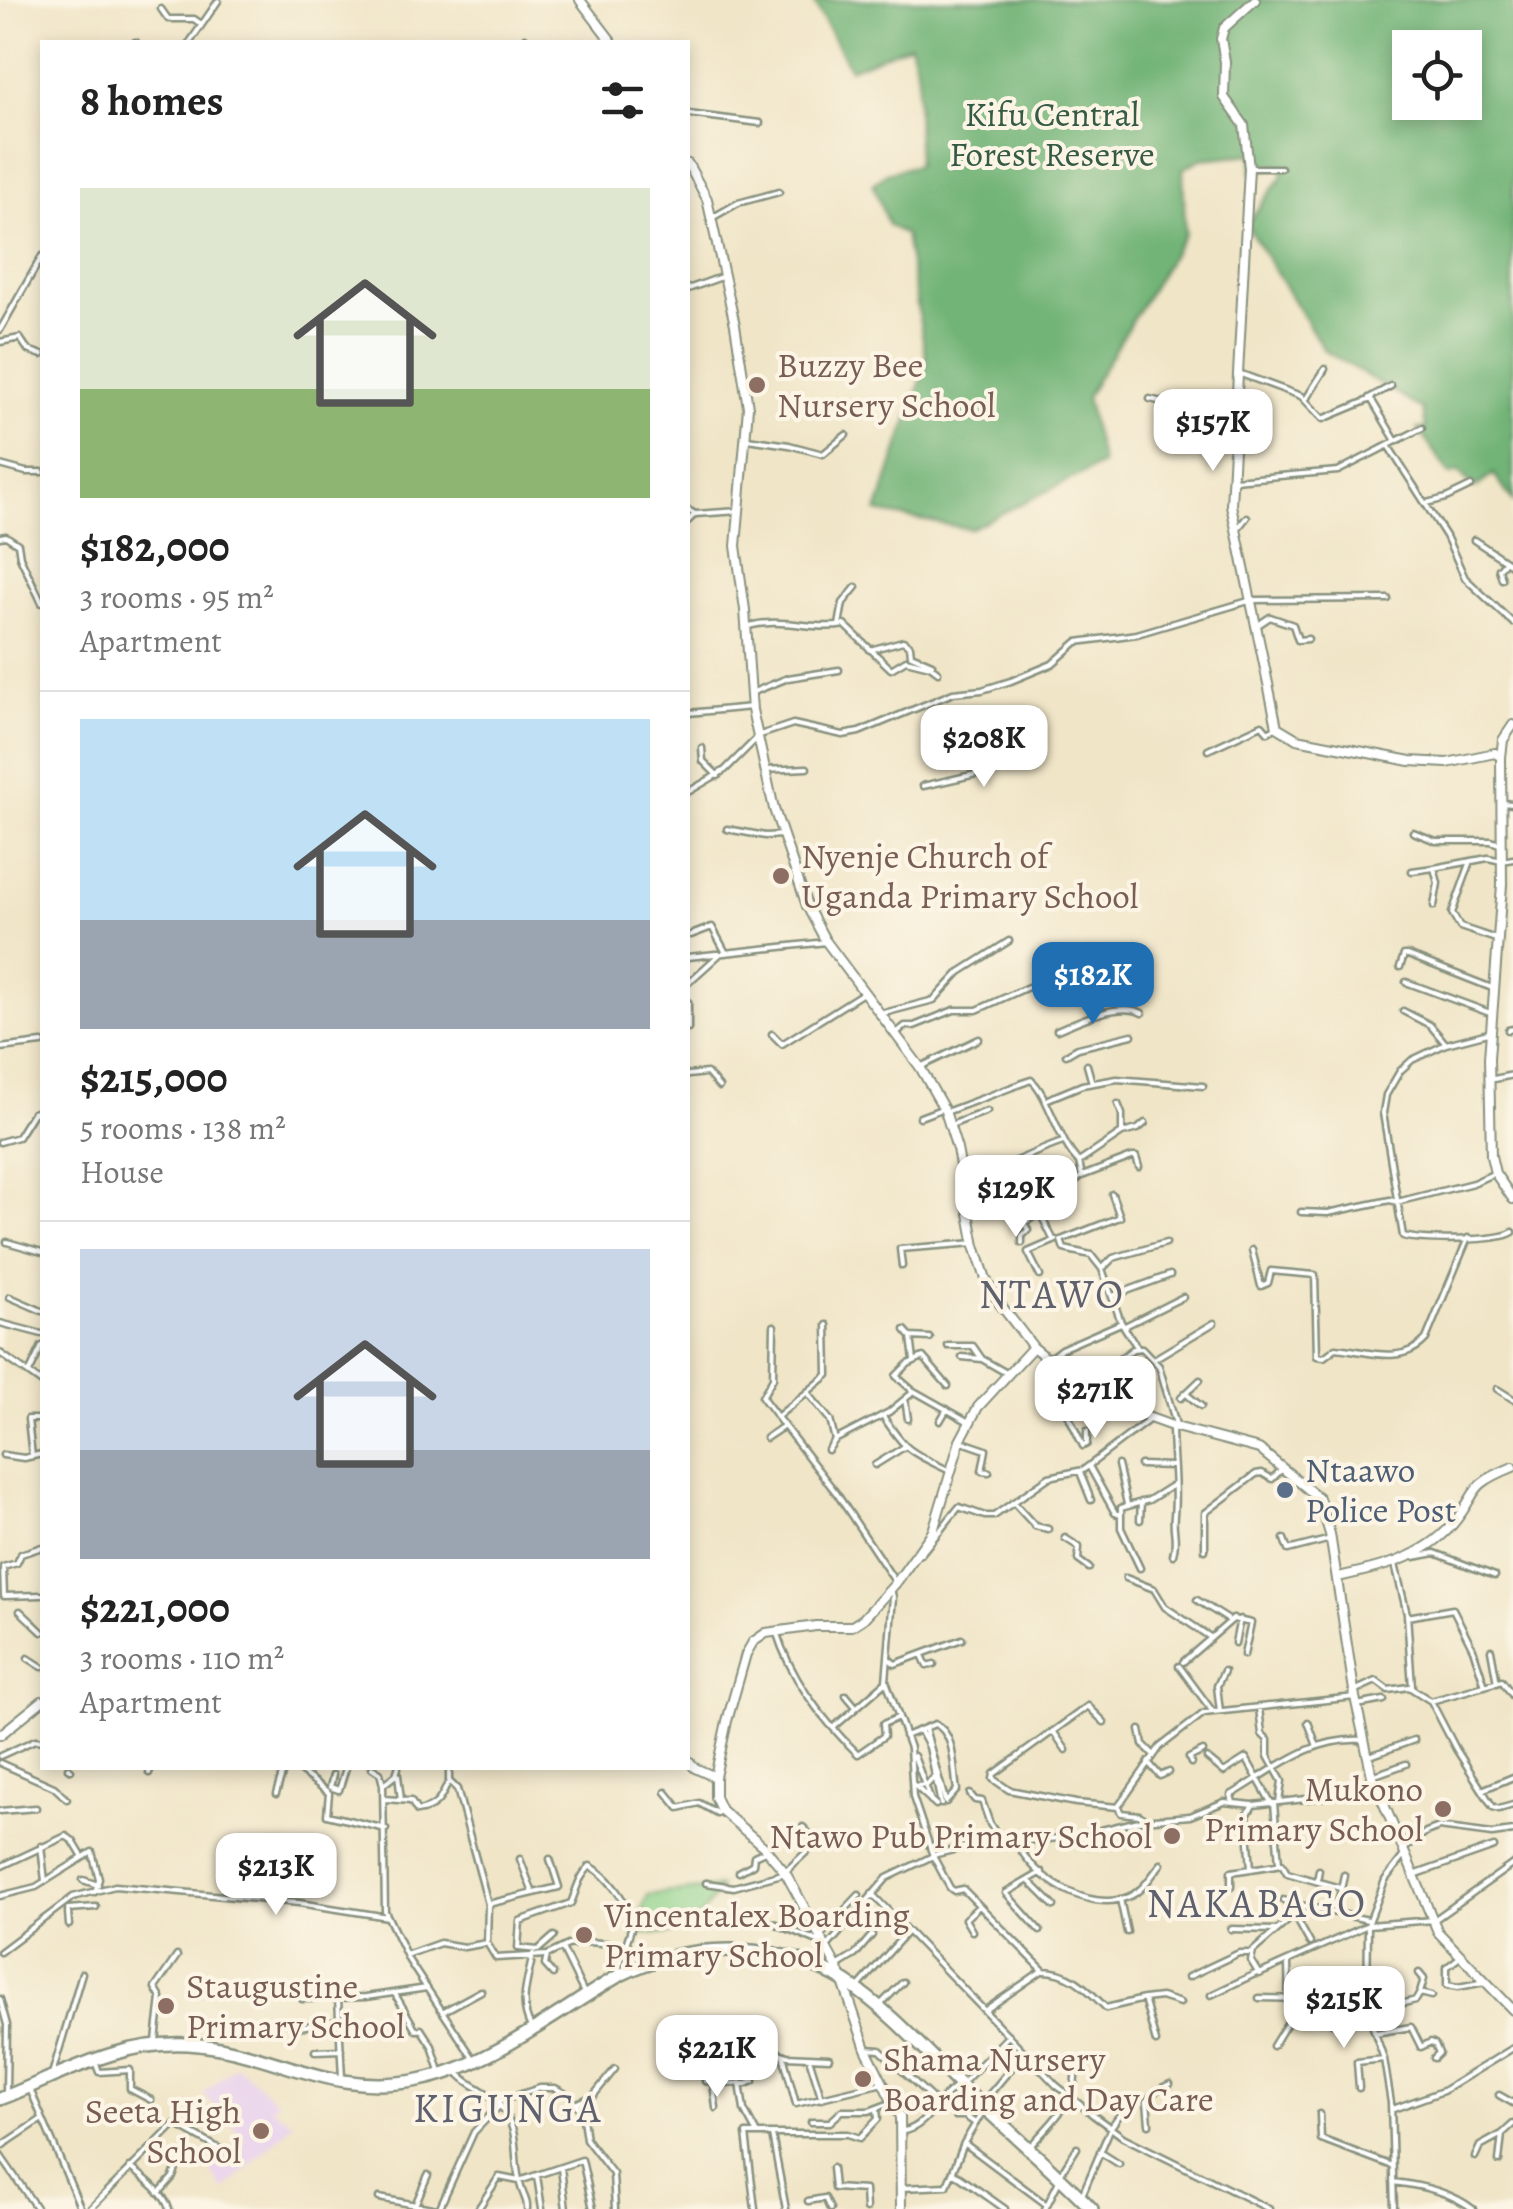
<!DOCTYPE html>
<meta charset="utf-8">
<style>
body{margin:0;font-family:Alegreya,serif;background:#f6f6f6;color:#222;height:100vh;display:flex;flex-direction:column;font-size:38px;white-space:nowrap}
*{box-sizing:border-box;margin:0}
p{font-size:32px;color:#767676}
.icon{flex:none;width:55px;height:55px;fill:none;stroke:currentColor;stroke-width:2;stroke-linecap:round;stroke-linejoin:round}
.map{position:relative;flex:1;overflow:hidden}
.side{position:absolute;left:40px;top:40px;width:650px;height:1730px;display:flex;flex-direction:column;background:#fff;border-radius:0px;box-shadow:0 5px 15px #0003}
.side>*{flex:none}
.controls{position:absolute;left:1392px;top:30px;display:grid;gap:20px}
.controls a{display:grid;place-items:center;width:90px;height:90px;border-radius:0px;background:#fff;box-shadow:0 5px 15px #0003;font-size:50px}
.price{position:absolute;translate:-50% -85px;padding:0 22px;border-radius:20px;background:#fff;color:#222;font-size:32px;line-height:65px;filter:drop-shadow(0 2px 5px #0008)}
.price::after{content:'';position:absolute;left:50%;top:60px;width:30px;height:22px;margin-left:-15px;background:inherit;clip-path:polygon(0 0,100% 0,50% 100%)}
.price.active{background:#1f6fb2;color:#fff}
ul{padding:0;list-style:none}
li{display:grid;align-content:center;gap:20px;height:530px;padding:0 40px}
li+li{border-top:2px solid #e0e0e0}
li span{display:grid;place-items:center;height:310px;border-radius:0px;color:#555}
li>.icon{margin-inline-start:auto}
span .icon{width:180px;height:180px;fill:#fffc;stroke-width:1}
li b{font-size:42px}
h2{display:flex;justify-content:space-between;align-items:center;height:120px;padding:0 40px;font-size:42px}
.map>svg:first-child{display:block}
.built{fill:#e9d2ed}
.green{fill:#8ed28b;stroke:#568860;stroke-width:2.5}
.forest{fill:#72b477;stroke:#487856;stroke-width:2.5;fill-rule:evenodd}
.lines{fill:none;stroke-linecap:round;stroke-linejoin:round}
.street-casing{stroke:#88917e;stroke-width:9}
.secondary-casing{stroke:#88917e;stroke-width:12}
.highway-casing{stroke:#88917e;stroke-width:16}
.street{stroke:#fff;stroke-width:4}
.secondary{stroke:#fff;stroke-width:8}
.highway{stroke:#fff;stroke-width:11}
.education-dot{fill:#8d6e63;stroke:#fcf5e5;stroke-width:4}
.service-dot{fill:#5c6f8a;stroke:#fcf5e5;stroke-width:4}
.labels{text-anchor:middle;stroke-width:8;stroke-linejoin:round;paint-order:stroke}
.park-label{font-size:35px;fill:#355b45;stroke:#fcf5e5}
.education-label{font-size:35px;fill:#785e54;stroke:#fcf5e5;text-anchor:start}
.service-label{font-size:35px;fill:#4e5e75;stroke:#fcf5e5;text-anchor:start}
.quarter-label{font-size:40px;letter-spacing:2.5px;fill:#5f616e;stroke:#fcf5e5}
</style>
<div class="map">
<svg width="1513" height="2209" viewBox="0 0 1513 2209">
<rect width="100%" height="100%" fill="#fcf5e5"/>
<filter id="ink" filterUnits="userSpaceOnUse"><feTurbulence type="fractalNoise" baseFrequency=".01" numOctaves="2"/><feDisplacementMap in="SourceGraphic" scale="20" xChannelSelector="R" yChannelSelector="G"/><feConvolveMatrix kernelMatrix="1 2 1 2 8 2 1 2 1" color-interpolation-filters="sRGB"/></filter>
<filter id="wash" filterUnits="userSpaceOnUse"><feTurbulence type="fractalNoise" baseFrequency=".0048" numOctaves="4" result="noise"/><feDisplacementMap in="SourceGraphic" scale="40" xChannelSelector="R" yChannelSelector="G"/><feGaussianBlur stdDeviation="2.25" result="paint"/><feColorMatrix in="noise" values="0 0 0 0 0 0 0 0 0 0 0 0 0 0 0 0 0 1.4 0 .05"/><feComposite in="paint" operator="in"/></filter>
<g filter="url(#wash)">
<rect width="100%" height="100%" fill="#f0e5c7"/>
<path class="built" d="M236,2065L277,2101L272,2108L293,2123L224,2191L208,2167L245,2139L203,2094Z"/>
<path class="green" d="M720,1887C690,1935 688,1935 632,1933L648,1895Z"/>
<path class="forest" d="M813,0H1513V502L1494,474L1475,488L1458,471L1450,475L1418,429H1426L1423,410L1324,350L1246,224L1283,176L1280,165L1252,172L1253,154L1201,159L1183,169L1185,233L1086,397L1102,464L970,529L877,512L927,363L905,235L888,225L873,184L887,173L917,165L918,74L910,44L850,69ZM1410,48H1465V102H1410Z"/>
</g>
<g filter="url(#ink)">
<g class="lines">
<g class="street-casing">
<path id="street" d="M161,9L168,19H194L201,24
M135,42H136
M190,42L218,1
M525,42V38
M688,114L760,123
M1249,168H1281
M710,219L738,203L779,192
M688,289L724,276
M0,330L42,256
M0,342L20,338L28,350L42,355
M1241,374L1301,396L1323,419L1371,399L1396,441
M1369,398L1391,386
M1150,399L1235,420
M1306,399L1325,369
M747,439L789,445L823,454L846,435
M1389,447L1446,536L1465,578L1513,623
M0,465L26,472H42
M1234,480L1338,471L1422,428
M1427,503L1446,498L1471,486
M688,510L695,514L739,511
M688,521L695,514
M1239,527L1247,517
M0,537L6,536L18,544L20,557L42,603
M1474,540L1513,566
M1502,579L1499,569L1506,561
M839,625L843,603L856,587
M1258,625L1270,617L1293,625L1298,640L1308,639
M746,627C780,616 812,631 845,625L891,669L906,660L930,666L938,672
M870,650L903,641L910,646L911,655L932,664
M751,693L788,678L839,670
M688,713L752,707
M757,736L793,724L843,735L859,732L953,693L982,690L1011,681L1052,664L1077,642L1137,634L1252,600L1388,599
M702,748L703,761L718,776
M1208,750L1262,725L1268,732L1277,727
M764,770L807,768
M923,786L1034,761
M688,792L725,770L757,738
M1501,803L1513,804
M727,829L765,836L783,835
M1413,832L1436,841H1491L1502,845
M1471,861L1452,913L1460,927L1499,940
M1412,871L1434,868
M1434,906L1438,883L1434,868L1488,858L1502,861L1513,859
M691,935L712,927L726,953
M688,957L826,942
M1400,967L1404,955H1408L1492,988
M1406,982L1490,1013
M688,983L720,954
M688,1002V1029
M1403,1011L1430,1025L1446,1044
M884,1013L934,1000L960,972L1009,941
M1057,1030C1079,1021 1119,1001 1142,1013
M1508,1030L1513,1029
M1492,1032L1446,1044L1412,1060L1400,1071L1386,1095L1383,1113L1403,1236C1422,1241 1498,1242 1513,1232
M772,1034L782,1044L863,993
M895,1034L905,1026H914L954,1010H977L1028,987
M0,1048L42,1043
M1066,1055L1078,1048L1132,1035
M1087,1065L1092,1083
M920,1067L979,1039
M688,1075L707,1073L719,1087
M1489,1080L1513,1075
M1048,1099L1082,1085L1117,1079L1203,1086
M946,1112L1031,1080C1048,1093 1058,1142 1079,1162L1122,1133V1114L1118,1104
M920,1117L944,1108
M951,1125L987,1111
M1122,1133L1138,1129L1145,1123
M0,1142L18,1137L33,1113L42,1110
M1082,1176L1132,1157H1136L1139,1167
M965,1179C1000,1171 1029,1153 1063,1142
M1066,1188L1082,1176L1079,1162
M1301,1212L1328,1213L1390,1200L1397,1202L1473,1183L1495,1173
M969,1217L1001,1196
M7,1242L42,1252
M1022,1243V1236L1028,1230L1024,1223L1040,1213L1054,1241
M1252,1250L1261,1286L1268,1283L1271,1271L1315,1275L1317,1356L1324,1357L1336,1348C1368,1351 1402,1366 1426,1339L1468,1238
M902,1266L900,1249L975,1243
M1102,1269L1091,1255L1064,1249L1061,1240L1120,1217L1112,1194
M1040,1276L1028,1252L1056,1240
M1113,1296L1170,1275
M10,1297L42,1311
M0,1323L42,1334
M774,1326L773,1378L762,1397L784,1426
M1125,1326L1183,1297
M905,1330L911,1337
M948,1346H973L982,1359L1008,1374
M1137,1347L1121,1322L1102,1269L1113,1258L1166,1243
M0,1353L42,1383
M962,1357L982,1359
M1154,1359L1214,1323
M914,1360L911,1337L930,1338
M1047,1360L1061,1349L1121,1323
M29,1373L42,1346
M1083,1385L1133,1349L1142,1348L1159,1366L1177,1428
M1082,1389L1067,1413L1083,1446L1087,1444V1431
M1497,1389L1513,1399
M912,1390L969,1422
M807,1392L830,1420L835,1440L828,1450
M1185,1393L1201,1406
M1049,1398L1059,1403L1070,1379
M1181,1398L1200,1380
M905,1399L908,1419
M883,1416C907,1453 911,1452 950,1471
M777,1417L828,1375L827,1325
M940,1421L947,1409
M1172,1426C1172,1456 1177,1487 1174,1515C1172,1531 1178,1539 1173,1555
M766,1438L784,1426L837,1494L896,1583
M835,1440L889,1412L911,1394L912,1390L896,1376L908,1364L923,1357L948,1386
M960,1441L986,1450L982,1471L989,1472
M3,1455L24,1458L42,1454
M32,1456L28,1419H42
M875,1465L904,1447
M1118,1465L1127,1504
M1140,1465L1172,1466
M1089,1466L1115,1513L1120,1515
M1080,1472L1091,1500
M1013,1502L1035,1526L1048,1529
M1140,1520L1141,1502
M1065,1538L1079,1547L1078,1560L1089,1568
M1284,1539L1288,1550L1331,1539
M42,1547L21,1554L17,1563L3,1567L4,1596L42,1595
M1205,1550V1513L1256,1474L1262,1473L1272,1479L1283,1468
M921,1554L959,1507L985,1516H994L1049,1477L1083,1470L1150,1419
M1414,1557L1435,1553L1495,1576
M1395,1564L1407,1614L1412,1687
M1140,1568L1121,1528V1508L1149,1500L1173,1485
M1126,1578L1154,1589L1165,1607L1210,1637
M891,1589L893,1597L886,1681L910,1748L913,1797L933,1856L950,1888L954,1891L963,1889L1043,1970L987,2009
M1197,1600L1227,1619
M20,1611L42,1632
M1407,1617L1453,1609L1473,1649L1485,1686
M776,1631C791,1679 822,1720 858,1754L884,1736L883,1724L897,1718
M1235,1643L1240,1619
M1491,1650L1497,1683
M922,1655L927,1666L934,1664
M28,1658L42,1667
M889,1659L895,1664L962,1639
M1183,1662L1233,1619L1251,1623L1244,1655
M1179,1666L1213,1712
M1354,1691L1376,1681L1388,1690L1409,1687L1431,1701L1456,1749L1493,1807L1499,1809L1513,1805
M846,1695L856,1707
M1431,1701L1502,1681L1513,1696
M1357,1705L1384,1700
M1259,1708L1262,1734L1268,1740V1756L1282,1781L1279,1802
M1220,1711L1217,1686L1224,1671
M1104,1722L1088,1706L994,1774L993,1779L1009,1790L1076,1803L1118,1807
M1308,1722L1317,1746
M833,1728L886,1682
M925,1728L945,1800
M920,1730L929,1747L941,1804
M1140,1730L1143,1744L1154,1755
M1053,1731L1066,1750
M905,1736L935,1724C956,1733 953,1769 957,1790L946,1802
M0,1756L35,1740L42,1741
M914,1756L931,1801
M1367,1757L1414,1740
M1207,1758L1224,1772L1246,1758L1272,1804
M1148,1762L1160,1776L1169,1772
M0,1763L54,1787L67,1799
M1191,1763L1189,1758L1203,1751
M68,1768L71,1770
M296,1768L329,1793L327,1815L386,1829
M372,1768L380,1773L383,1785
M398,1768L396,1775L383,1785L385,1911L409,1961L473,2058
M449,1768V1781L457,1789L488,1904L487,1943L496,1958L547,1955L568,1945L588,1942L628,1945
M149,1773L151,1768
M333,1775L330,1787L339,1790L346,1768
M398,1775L401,1800
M1372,1776L1406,1764
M913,1784L936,1805
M916,1786L927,1785L936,1775
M1482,1790L1513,1777
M666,1792L679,1808L699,1803L717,1813
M276,1794L284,1768
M970,1794L975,1800L982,1801L990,1824L1003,1844
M385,1799L411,1801L417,1811C438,1808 441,1798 449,1781
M1233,1802L1231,1795C1274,1770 1311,1736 1364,1740
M1274,1803L1279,1863
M0,1811L36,1808
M1146,1820L1139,1815L1121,1813L1118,1807L1160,1747L1204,1713L1355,1697
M1017,1843C1033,1878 1089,1913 1128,1897C1143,1891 1151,1876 1161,1864
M41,1846L45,1881
M1403,1850L1426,1832L1439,1827L1492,1834L1513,1831
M520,1859L533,1893
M0,1867L66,1836L73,1841L82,1856
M1251,1869L1282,1864L1287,1873L1340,1888
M739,1872L753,1864L754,1856L767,1850
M785,1872L817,1842L803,1827
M1414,1875L1494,1847
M83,1880L98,1885
M1029,1881L1054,1906
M1317,1881L1319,1870
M706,1883L734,1887L786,1873
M1231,1887V1872L1251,1869L1247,1816L1253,1805
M872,1894L1056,2085L1093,2115L1123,2137L1269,2209
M0,1896L36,1887L92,1852L99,1879L95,1892
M1120,1899L1127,1932
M1283,1900L1305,1906
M488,1904L559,1887L550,1859
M68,1909L96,1907
M68,1912L69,1925
M1336,1913L1344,1875
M1294,1914L1310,1943
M1368,1920L1305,1906L1253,1951L1251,1961L1259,1974L1368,1925L1434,1920L1513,1864
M734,1922L774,1923L820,1942
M1231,1929L1276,1930
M972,1931L965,1919L979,1906
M1040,1931L1006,1893L1042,1872
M554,1936L538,1950L518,1948L520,1921L571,1903C577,1889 578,1878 590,1866C609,1876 623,1899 634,1919L618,1970
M820,1936L859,1895
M827,1947L887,1878L937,1854L974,1845L1072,1837L1143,1820L1190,1816L1224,1802L1253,1805L1377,1791
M562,1948L585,1995
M0,1952L73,1897L115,1886L299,1903L388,1917
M406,1955L440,1943L464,1947L487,1943
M547,1955L545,1965L553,1974
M1460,1957L1447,1967V1985L1458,1987L1485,1982
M837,1966L855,1955L872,1935
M1043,1971C1071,1971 1087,1989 1106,2008L1144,1999L1156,2042
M1419,1973L1424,1979L1420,1993
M1188,1977L1239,1953H1251
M858,1987L908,1931
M395,1994L416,2030L421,2029L432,2046L440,2071
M1211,1995L1257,1973
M338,1998L342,2078
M1259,1998L1309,1999
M0,1999L7,2025L6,2092
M302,1999L366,1997L427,1988
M1144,1999L1161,1997L1180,2003
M882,2003L903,1982
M444,2011L481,1991
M1368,2012L1416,2000L1420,1993L1432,1996
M1331,2022L1337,2025L1368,2010
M299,2027L339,2021
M531,2027C518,2003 528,1980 533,1954
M1375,2033L1411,2027L1421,2047L1431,2042L1435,2044L1439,2053L1434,2058
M156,2041L161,1998L155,1988L177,1956
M1273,2046L1289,2020L1288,1962
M866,2049L880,2050L936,2102
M315,2051L341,2050
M783,2055L796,2104L883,2083
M708,2060L713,2082L746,2084L753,2081L745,2046L746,2039L787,2056L829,2058
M810,2061L822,2099
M96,2064L99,2072L130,2070V2089L151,2100
M456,2070C467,2086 487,2089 499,2104C523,2133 511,2157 521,2187C523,2196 528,2200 527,2209
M52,2074L82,1973
M705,2081L713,2082L716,2108
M964,2082L1009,2035
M740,2083L744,2110L756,2132
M1359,2088L1357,2062L1384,2059
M30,2089L81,2209
M1499,2095L1513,2103
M497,2102L540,2088H555L568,2095L582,2112L586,2139L613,2174L615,2209
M983,2102L1025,2052
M577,2103L593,2096L615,2069
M1393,2109L1443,2091L1513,2048
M1320,2114L1321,2139L1390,2165
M955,2116H965L975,2123
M811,2122H830L842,2111H869L893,2102
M1149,2124L1147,2101L1157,2090L1170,2084
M904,2131C928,2126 936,2099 956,2087
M772,2135L786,2209
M964,2143L1047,2205
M1030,2146C1047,2128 1077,2100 1075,2074
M0,2147L42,2119
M1100,2152L1119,2164
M0,2155L37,2209
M1475,2157L1480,2146L1502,2134
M1499,2161L1502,2134L1513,2124
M130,2167C144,2178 164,2192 169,2209
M561,2168L566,2209
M832,2168L834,2188L865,2190L866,2209
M954,2173L1005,2209
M1061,2173L1077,2148
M537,2176L542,2209
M1393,2182C1420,2185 1451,2192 1473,2209
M901,2188L947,2186L964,2143L983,2111
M159,2193L173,2177L177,2166
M1083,2193L1111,2127L1121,2113
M379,2198L437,2209
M808,2201L825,2198L830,2209
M415,2205L428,2175
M90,2209L175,2124L220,2149
M439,2209L474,2132L500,2105
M478,2209L499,2177L519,2181L582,2160L593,2209
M755,2209L746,2134H848L860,2138L878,2119L877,2109
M1045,2209L1058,2183
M1394,2209L1391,2103L1384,2059L1367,2010L1368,1925L1385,1880L1405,1854"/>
</g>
<g class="secondary-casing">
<path id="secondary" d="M580,0L612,42
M1255,0L1224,28L1221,39L1225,62L1224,97L1244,125L1249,168L1231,505L1277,727L1297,739L1410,761L1447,763L1495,753L1501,757
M688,164L707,199L735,325L748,407L736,546L745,610L752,710L774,809L807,906L825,940L920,1067L945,1111L957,1149L975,1246L986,1279L997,1300L1033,1347L1097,1399L1172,1426L1259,1449L1319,1498L1330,1534L1355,1697L1372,1776L1438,1932L1513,2010
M1513,725L1503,740L1501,757L1502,885L1489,1058L1491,1156L1495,1173L1513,1199
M1338,1577C1379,1568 1422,1559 1452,1525C1481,1491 1464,1487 1513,1467
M0,1735L42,1701
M688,1760L695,1768L715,1777
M901,2209L900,2117L866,2049L840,1973L785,1872L764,1847L721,1810L715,1797V1777L727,1721L746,1654L753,1642L766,1633L816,1626H852L863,1619L896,1583L933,1531L960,1441L978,1407L1033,1347"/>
</g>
<g class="highway-casing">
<path id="highway" d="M0,2099C61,2075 120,2040 188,2044C272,2049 327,2098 419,2080C489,2067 558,2011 620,1975C689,1941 780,1940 846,1982C889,2010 923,2049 959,2084C1003,2126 1050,2166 1092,2209"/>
</g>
<use href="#street" class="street"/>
<use href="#secondary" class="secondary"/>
<use href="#highway" class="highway"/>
</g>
</g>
<g class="education-dot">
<circle cx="757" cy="385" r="10"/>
<circle cx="781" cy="876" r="10"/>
<circle cx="1443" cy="1809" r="10"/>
<circle cx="1172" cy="1836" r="10"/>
<circle cx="584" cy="1935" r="10"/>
<circle cx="166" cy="2006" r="10"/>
<circle cx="863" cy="2079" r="10"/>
<circle cx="261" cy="2131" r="10"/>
</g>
<circle class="service-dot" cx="1285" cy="1490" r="10"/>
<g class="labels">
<g class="park-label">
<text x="1052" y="126">Kifu Central<tspan x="1052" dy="40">Forest Reserve</tspan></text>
</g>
<g class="education-label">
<text x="777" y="377">Buzzy Bee<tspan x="777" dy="40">Nursery School</tspan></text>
<text x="801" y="868">Nyenje Church of<tspan x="801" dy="40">Uganda Primary School</tspan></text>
<text x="1423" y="1801" text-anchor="end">Mukono<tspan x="1423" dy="40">Primary School</tspan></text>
<text x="1152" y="1848" text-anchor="end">Ntawo Pub Primary School</text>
<text x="604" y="1927">Vincentalex Boarding<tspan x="604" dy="40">Primary School</tspan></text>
<text x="186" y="1998">Staugustine<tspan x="186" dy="40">Primary School</tspan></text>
<text x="883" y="2071">Shama Nursery<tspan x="883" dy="40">Boarding and Day Care</tspan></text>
<text x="241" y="2123" text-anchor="end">Seeta High<tspan x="241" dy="40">School</tspan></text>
</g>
<g class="service-label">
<text x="1305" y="1482">Ntaawo<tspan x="1305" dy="40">Police Post</tspan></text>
</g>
<g class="quarter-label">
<text x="1052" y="1308">NTAWO</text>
<text x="1257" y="1917">NAKABAGO</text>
<text x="508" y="2122">KIGUNGA</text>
</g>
</g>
</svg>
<div class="controls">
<a><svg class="icon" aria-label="locate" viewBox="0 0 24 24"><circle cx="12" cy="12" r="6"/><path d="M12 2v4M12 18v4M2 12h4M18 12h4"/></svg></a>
</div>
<b class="price" style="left:1213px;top:474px">$157K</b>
<b class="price" style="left:984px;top:790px">$208K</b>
<b class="price active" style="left:1093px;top:1027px">$182K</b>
<b class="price" style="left:1016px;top:1240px">$129K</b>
<b class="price" style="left:1095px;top:1441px">$271K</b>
<b class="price" style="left:276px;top:1918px">$213K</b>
<b class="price" style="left:1344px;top:2051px">$215K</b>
<b class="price" style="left:717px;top:2100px">$221K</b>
<section class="side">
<h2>8 homes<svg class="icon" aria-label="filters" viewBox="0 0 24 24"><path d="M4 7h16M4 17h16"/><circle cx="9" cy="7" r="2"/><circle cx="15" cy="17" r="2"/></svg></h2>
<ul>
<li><span style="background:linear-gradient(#dfe7d0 65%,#8fb573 0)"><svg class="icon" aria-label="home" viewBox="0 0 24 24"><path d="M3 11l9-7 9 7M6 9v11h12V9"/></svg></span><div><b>$182,000</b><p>3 rooms · 95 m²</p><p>Apartment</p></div></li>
<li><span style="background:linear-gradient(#bfe0f5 65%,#9aa5b1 0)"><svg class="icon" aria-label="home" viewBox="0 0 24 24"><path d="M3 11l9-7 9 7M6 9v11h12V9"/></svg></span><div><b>$215,000</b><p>5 rooms · 138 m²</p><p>House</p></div></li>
<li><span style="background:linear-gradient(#c9d6e8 65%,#9aa5b1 0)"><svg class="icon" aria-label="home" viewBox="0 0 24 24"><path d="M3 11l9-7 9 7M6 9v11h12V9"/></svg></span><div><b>$221,000</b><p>3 rooms · 110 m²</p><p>Apartment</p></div></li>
</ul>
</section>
</div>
